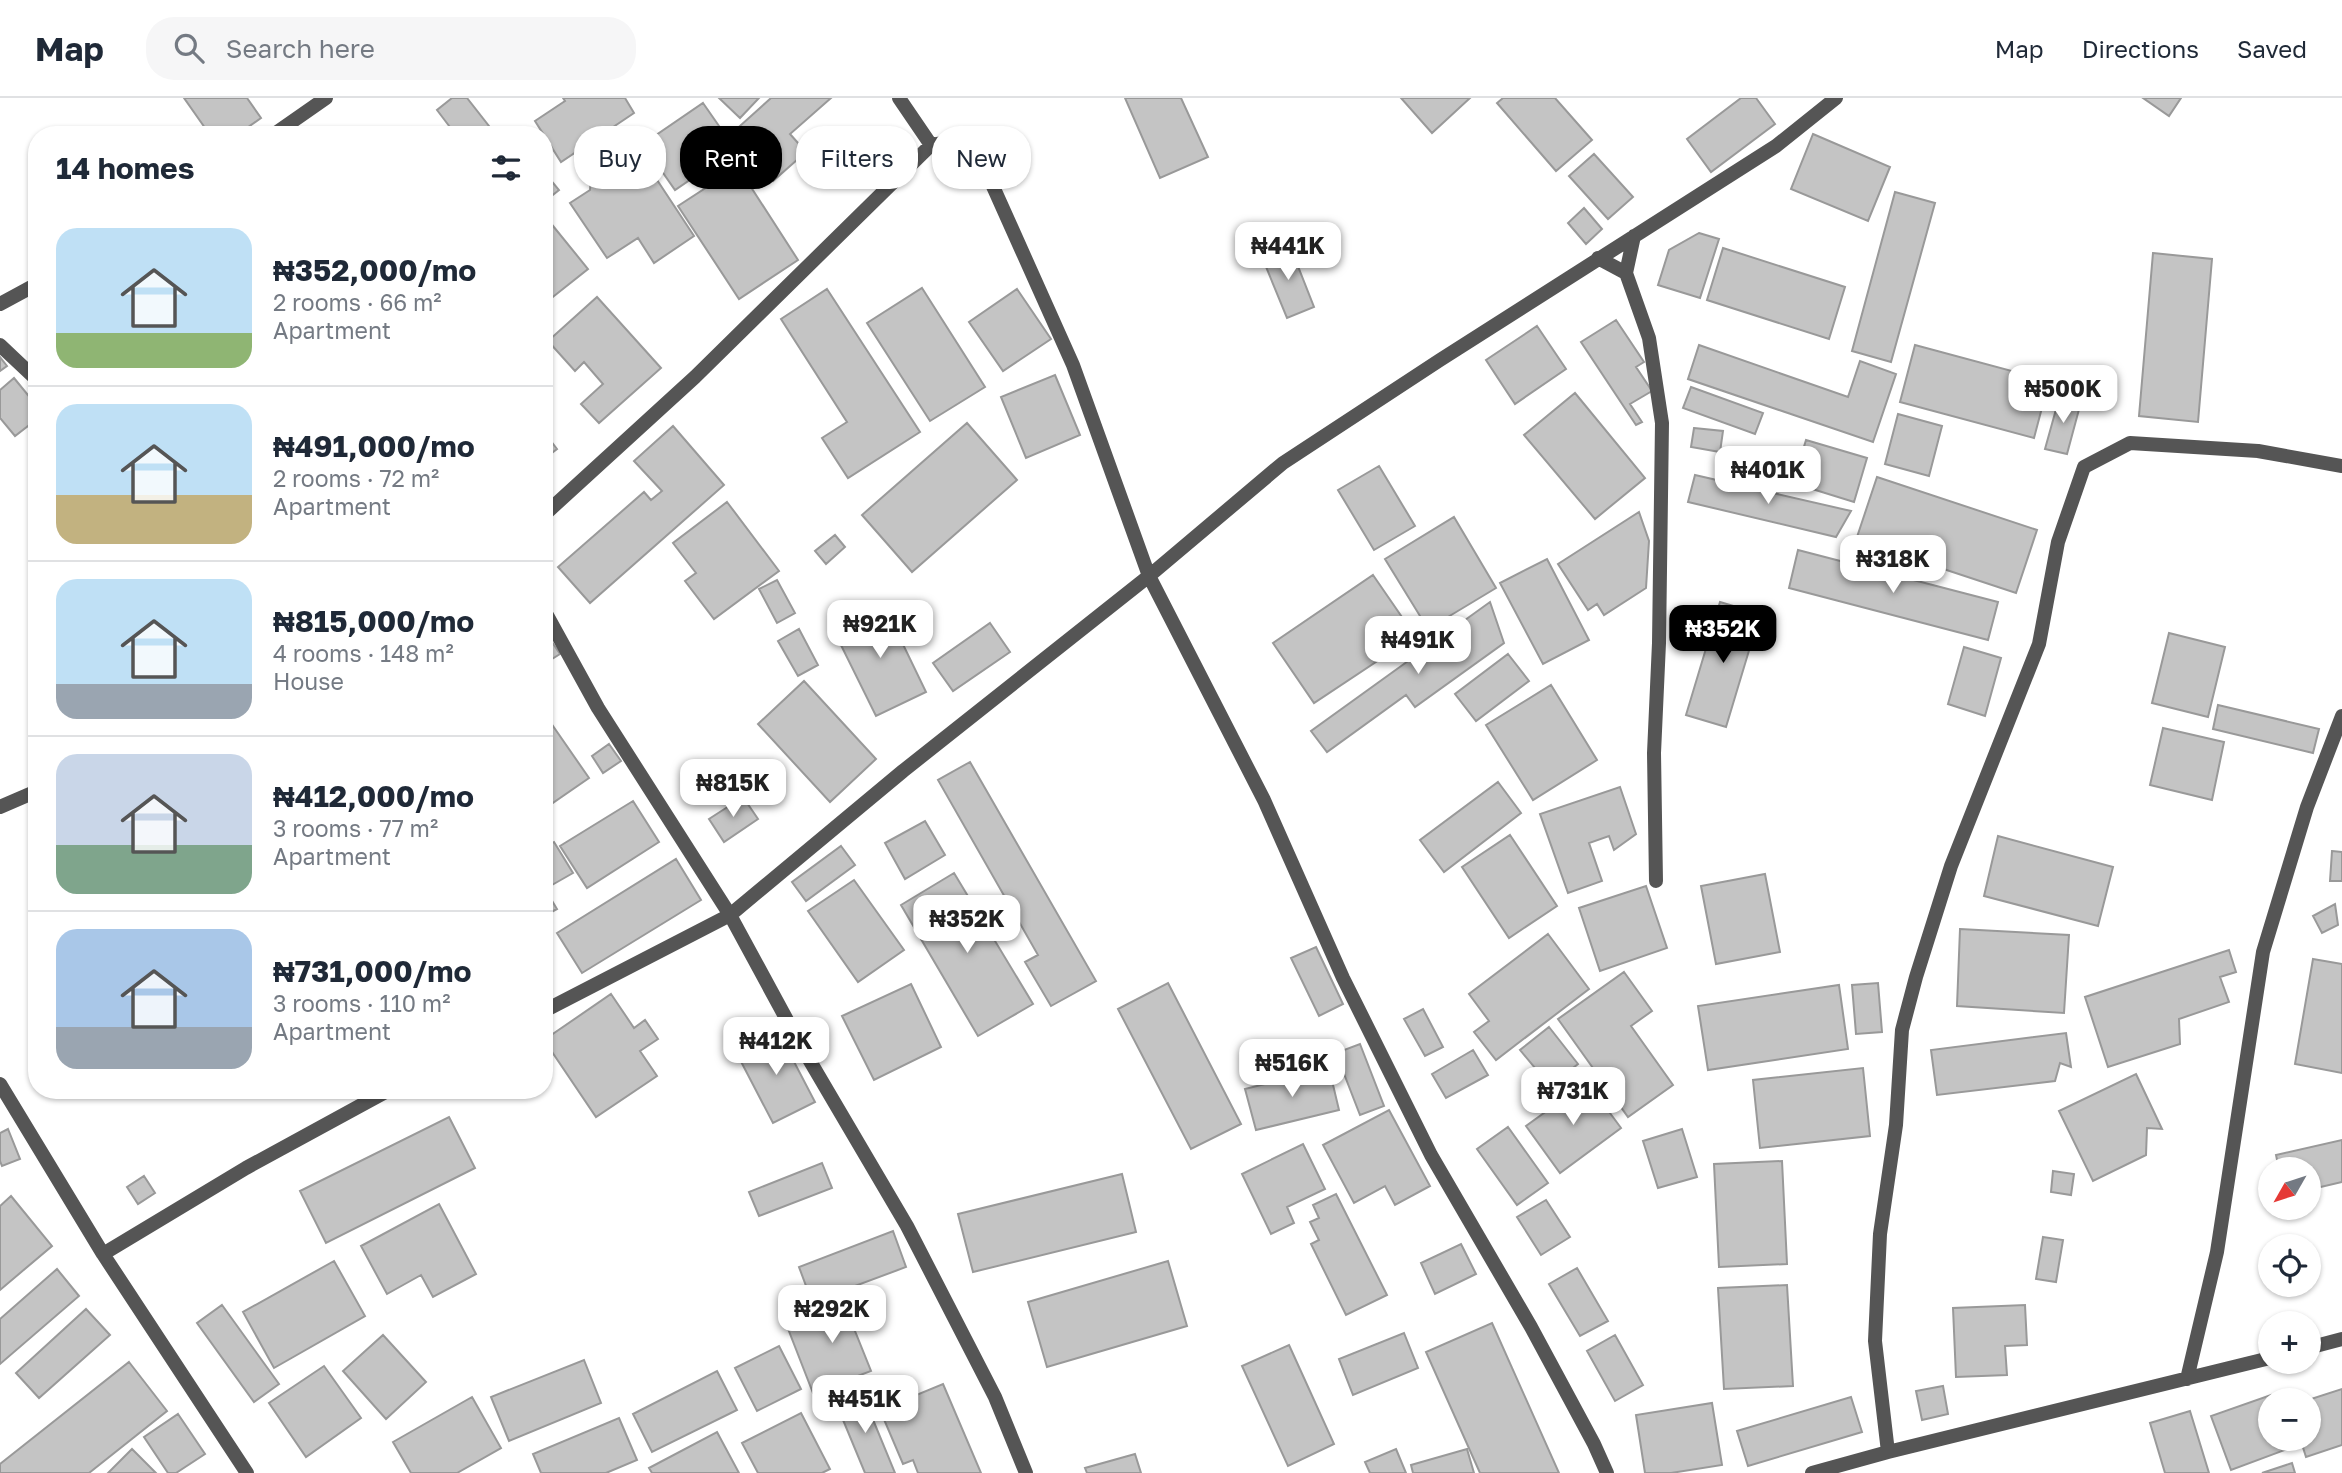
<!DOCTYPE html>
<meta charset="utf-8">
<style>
body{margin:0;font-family:"Golos Text",sans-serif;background:#f6f6f7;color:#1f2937;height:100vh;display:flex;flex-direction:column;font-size:26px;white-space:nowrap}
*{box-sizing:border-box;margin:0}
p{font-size:23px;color:#747a83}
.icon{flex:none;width:38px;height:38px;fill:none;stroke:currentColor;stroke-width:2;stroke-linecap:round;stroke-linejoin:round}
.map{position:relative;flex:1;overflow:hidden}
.side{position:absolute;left:28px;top:28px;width:525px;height:973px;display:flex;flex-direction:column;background:#fff;border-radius:28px;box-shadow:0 2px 5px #0004}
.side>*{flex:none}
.guide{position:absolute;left:574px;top:28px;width:665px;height:63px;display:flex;gap:14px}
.needle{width:46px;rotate:231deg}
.controls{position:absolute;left:2258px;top:1059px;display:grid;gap:14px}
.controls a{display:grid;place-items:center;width:63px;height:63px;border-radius:50%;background:#fff;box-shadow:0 2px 5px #0004;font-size:35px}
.price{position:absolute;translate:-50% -60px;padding:0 16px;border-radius:14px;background:#fff;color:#222;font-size:23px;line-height:46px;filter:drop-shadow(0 2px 4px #0008)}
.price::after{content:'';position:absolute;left:50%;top:42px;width:21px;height:16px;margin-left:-10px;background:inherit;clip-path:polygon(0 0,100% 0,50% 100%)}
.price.on{background:#000;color:#fff}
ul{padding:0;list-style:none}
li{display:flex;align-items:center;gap:21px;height:175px;padding:0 28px}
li+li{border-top:2px solid #e0e1e3}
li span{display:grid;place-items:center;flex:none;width:196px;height:140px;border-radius:21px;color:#555}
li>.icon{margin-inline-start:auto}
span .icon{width:84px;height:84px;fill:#fffc;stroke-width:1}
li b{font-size:30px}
h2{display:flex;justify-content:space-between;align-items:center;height:84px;padding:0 28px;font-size:30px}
.tag{padding:0 24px;border-radius:28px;background:#fff;box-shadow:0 2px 5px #0004;font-size:24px;line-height:63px}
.tag.on{background:#000;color:#fff}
header{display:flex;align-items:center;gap:42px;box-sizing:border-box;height:98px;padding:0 35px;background:#fff;border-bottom:2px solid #e0e1e3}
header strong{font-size:33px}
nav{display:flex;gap:38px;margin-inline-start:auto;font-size:24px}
.search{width:490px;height:63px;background:#f6f6f7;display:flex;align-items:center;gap:18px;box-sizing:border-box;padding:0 24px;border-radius:28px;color:#747a83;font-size:26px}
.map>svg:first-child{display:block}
.building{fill:#c4c4c4;stroke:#999;stroke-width:2}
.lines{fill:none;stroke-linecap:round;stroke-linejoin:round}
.minor{stroke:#555;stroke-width:14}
</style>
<header>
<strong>Map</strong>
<div class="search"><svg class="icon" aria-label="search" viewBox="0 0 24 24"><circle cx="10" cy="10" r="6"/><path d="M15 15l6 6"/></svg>Search here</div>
<nav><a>Map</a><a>Directions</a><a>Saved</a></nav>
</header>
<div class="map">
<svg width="2342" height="1375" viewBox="0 0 2342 1375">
<rect width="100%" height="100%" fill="#fff"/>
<path class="building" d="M184,0H247L261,20L237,37H210Z
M452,0H467L496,37H456L437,12Z
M563,0H625L634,15L561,64L535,23L565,3Z
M719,0H759L740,20Z
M771,0H831L790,36L806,54L773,83L731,36Z
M1125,0H1181L1208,59L1160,80Z
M1401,0H1470L1432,35Z
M1503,0H1555L1592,42L1556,73L1497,5Z
M1741,0H1756L1775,26L1711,74L1687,41Z
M2143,0H2181L2169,18Z
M703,5L735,51L675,92L643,46Z
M1813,36L1890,69L1868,123L1791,91Z
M636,50L694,138L654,165L638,140L607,160L570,105L590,92L591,79Z
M1594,56L1633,99L1608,121L1569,78Z
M738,69L798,162L739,201L678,108Z
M544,74L559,92L544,104Z
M1895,94L1935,105L1891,264L1852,253Z
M1584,110L1602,131L1586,146L1568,125Z
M549,123L588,171L544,206V127Z
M1699,135L1719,141L1700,200L1658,187L1669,152Z
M1290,148L1314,209L1287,220L1262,159Z
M1723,150L1845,189L1829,241L1707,202Z
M2153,155L2212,161L2198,324L2139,318Z
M922,190L985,289L930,323L867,225Z
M827,191L920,334L848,380L822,340L847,324L781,221Z
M1017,191L1051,241L1003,273L969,224Z
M597,199L661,270L599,325L581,306L603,286L584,264L575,273L548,243Z
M1616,222L1644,264L1636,269L1652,293L1630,306L1642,324L1636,327L1581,244Z
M1537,228L1566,271L1515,306L1486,262Z
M1699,247L1848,299L1860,263L1896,276L1873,344L1688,281Z
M1915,247L2049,283L2034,340L1900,304Z
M0,259L7,268L0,273Z
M1055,277L1080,337L1026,360L1001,299Z
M14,280L37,308V321L15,338L0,320V292Z
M1691,289L1763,315L1755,336L1683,310Z
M1575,295L1645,380L1595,421L1524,337Z
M2060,297L2081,304L2067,356L2045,351Z
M1898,316L1942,328L1929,378L1885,366Z
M967,325L1017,382L912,474L862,417Z
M673,328L724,387L590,505L558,469L644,394L651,402L662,393L634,363Z
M1694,330L1723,333L1720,354L1691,349Z
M544,334L557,351L544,361Z
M1806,342L1867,360L1854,404L1793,385Z
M1379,368L1415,428L1374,452L1338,392Z
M1695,377L1851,413L1836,439L1688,404Z
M1877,379L2037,432L2016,495L1856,442Z
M727,404L779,473L714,521L685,483L696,475L673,445Z
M1639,414L1649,443L1646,490L1604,517L1597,506L1588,512L1558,466Z
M1454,419L1496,490L1428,531L1385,461Z
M835,437L845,449L826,466L815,453Z
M1798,452L1998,504L1988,542L1789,490Z
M1547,461L1589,542L1543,566L1500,485Z
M1373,477L1415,538L1314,605L1273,545Z
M777,482L795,515L777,525L759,491Z
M1490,504L1504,545L1415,609L1406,597L1327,654L1311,633Z
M1720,504L1760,516L1726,629L1686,617Z
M884,507L926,594L876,618L833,531Z
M990,525L1010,554L953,593L933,565Z
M799,531L818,567L798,578L778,543Z
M2169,535L2225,549L2208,619L2152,605Z
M548,538L560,556L544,566V540Z
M1964,549L2001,560L1985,618L1948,606Z
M1508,556L1529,583L1476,623L1455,596Z
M804,583L876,661L830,704L758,626Z
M1551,587L1597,662L1533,702L1486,627Z
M2218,607L2319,631L2313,655L2213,631Z
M544,615L589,680L544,711Z
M2163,630L2224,644L2212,702L2150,687Z
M609,646L621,663L603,675L592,658Z
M970,664L1096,883L1051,908L1025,864L1038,857L938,682Z
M1498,684L1521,715L1444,774L1420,742Z
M1620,689L1636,736L1614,752L1609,738L1589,745L1602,783L1568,795L1540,716Z
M743,699L758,721L724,744L709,721Z
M633,703L659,744L587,790L560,748Z
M925,723L945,757L905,781L885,745Z
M1510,737L1557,808L1509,840L1462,769Z
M1998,738L2113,769L2098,828L1984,798Z
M554,744L573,775L545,791L557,811L544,818V750Z
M841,748L855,767L806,803L792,784Z
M2332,753L2342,754V783H2330Z
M676,761L701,802L582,875L557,835Z
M954,775L1033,906L978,938L901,807Z
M1765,776L1780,854L1716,866L1701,788Z
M854,782L904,852L858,884L808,813Z
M1646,788L1667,850L1600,873L1579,810Z
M2335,806L2338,827L2322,835L2313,818Z
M1960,831L2069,837L2064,915L1957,908Z
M1548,836L1589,891L1496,962L1474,934L1489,923L1469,896Z
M1316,849L1343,906L1319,918L1291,860Z
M2229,852L2236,874L2220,879L2229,904L2179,921L2180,946L2108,969L2085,899Z
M2313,861L2342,866V975L2295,966Z
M1624,874L1652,913L1631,928L1673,987L1628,1019L1558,921Z
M1168,885L1241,1026L1191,1051L1118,911Z
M1878,885L1882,934L1856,936L1852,887Z
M911,886L941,949L874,982L842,918Z
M1839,887L1848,951L1708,972L1698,908Z
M611,896L634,930L645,922L658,941L640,953L657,978L596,1019L544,942Z
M1423,911L1443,949L1425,958L1404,921Z
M1549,929L1578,966L1550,988L1520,952Z
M778,933L815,1004L773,1025L736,954Z
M2066,935L2071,969L2060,965L2055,983L1937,997L1931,952Z
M1360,946L1384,1008L1360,1017L1336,955Z
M1473,952L1488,977L1446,1000L1432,976Z
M1329,970L1339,1012L1256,1032L1245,991Z
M1863,970L1870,1038L1760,1050L1753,982Z
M2136,976L2162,1031L2147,1030L2146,1057L2093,1083L2059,1013Z
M1587,984L1621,1030L1560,1075L1526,1028Z
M1389,1012L1430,1088L1395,1107L1385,1088L1354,1105L1323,1047Z
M449,1019L475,1070L326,1145L300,1093Z
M1508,1029L1548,1085L1517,1107L1477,1051Z
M8,1031L20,1061L2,1068L0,1063V1035Z
M1682,1031L1697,1079L1658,1090L1643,1043Z
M2342,1042V1084L2308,1092V1071H2279L2276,1057Z
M1303,1046L1325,1091L1287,1109L1294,1125L1271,1136L1242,1076Z
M1782,1063L1787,1166L1719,1169L1714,1066Z
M822,1065L832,1090L759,1118L749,1094Z
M2053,1073L2074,1076L2071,1097L2051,1094Z
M1122,1076L1136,1134L973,1174L958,1116Z
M144,1078L155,1095L138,1106L127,1089Z
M1336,1096L1387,1197L1346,1217L1311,1146L1319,1142L1310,1124L1319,1120L1313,1107Z
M11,1098L52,1148L0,1192V1108Z
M1546,1102L1570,1139L1541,1157L1517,1119Z
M439,1106L476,1176L433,1199L421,1177L387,1196L361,1148Z
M893,1133L906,1169L812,1204L799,1169Z
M2043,1139L2063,1142L2056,1184L2036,1181Z
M1461,1146L1476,1176L1435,1196L1421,1165Z
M334,1163L365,1218L274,1270L243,1214Z
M1168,1163L1187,1228L1047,1269L1028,1204Z
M1577,1170L1608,1223L1580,1238L1549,1186Z
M57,1171L79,1198L0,1266V1221Z
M1787,1187L1793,1288L1724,1291L1718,1190Z
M863,1199L871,1221L853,1228L871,1273L813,1295L787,1228Z
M222,1207L279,1286L254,1304L197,1225Z
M2025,1207L2027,1247L2005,1248L2007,1277L1956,1279L1953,1210Z
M86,1211L110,1237L39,1300L16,1275Z
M1492,1225L1559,1375H1480L1426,1254Z
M1404,1235L1418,1270L1353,1297L1339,1261Z
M383,1237L426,1284L386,1321L343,1273Z
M1615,1237L1643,1287L1615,1303L1587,1253Z
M1289,1247L1334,1346L1288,1368L1242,1268Z
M779,1248L801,1291L757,1313L735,1270Z
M584,1262L601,1305L509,1343L491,1299Z
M129,1264L167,1313L89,1375H0V1366Z
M324,1268L361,1320L306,1359L269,1305Z
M717,1273L737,1312L652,1354L633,1316Z
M943,1286L981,1375H918L913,1362L903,1366L880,1312Z
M1943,1288L1948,1316L1922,1322L1916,1293Z
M2342,1291V1347L2306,1359L2300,1340H2308V1302Z
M862,1295L895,1375H865L836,1305Z
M2271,1297L2273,1302H2270V1340H2287L2290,1350L2231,1372L2211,1318Z
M472,1299L501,1350L457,1375H411L393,1344Z
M1851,1299L1862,1334L1748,1368L1737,1333Z
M1712,1305L1722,1367L1671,1375H1645L1636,1317Z
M2190,1313L2209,1375H2165L2150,1325Z
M801,1315L830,1371L822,1375H758L742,1345Z
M178,1316L205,1356L176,1375H168L144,1339Z
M619,1320L637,1362L606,1375H541L533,1356Z
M717,1334L739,1375H652L649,1370Z
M132,1351L156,1375H108Z
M1396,1351L1406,1375H1370L1365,1364Z
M1467,1351L1474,1375H1413L1411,1367Z
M1135,1356L1141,1375H1087L1085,1370Z
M2292,1365L2295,1375H2262Z"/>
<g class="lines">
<path class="minor" d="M899,0L931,47
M273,37L326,0
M1634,138L1626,175L1649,240L1662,325L1659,545L1654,655L1656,783
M1598,160L1626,175
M0,206L37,186
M0,247L37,282
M544,417L695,279L931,47L962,42L976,54L987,75L1073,267L1149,478L1264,702L1343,880L1431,1057L1531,1229L1594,1346L1607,1375
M544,512L598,610L730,817L800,946L907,1128L995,1299L1026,1375
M0,709L37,693
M544,913L730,817L903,673L1149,478L1283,365L1440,262L1776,48L1836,0
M0,986L103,1156L247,1375
M103,1156L246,1070L389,992
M2308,1250L2342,1241
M2187,1281L2217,1154L2263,854L2307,709L2342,618
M1888,1354L1875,1243L1880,1136L1896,1027L1902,932L1916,879L1951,768L2039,546L2058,444L2084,369L2130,345L2258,353L2342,368
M1812,1375L1888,1354L2270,1260"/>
</g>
</svg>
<div class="controls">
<a><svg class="needle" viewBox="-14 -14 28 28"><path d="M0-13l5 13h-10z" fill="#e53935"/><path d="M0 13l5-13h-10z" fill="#747a83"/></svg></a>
<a><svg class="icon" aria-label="locate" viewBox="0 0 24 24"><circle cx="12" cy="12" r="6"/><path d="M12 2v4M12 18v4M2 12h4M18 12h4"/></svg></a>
<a>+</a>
<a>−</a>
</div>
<b class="price" style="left:1288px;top:184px">₦441K</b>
<b class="price" style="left:2063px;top:327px">₦500K</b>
<b class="price" style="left:1768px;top:408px">₦401K</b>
<b class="price" style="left:1893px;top:497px">₦318K</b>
<b class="price" style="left:880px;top:562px">₦921K</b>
<b class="price on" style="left:1723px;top:567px">₦352K</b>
<b class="price" style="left:1418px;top:578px">₦491K</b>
<b class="price" style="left:733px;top:721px">₦815K</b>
<b class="price" style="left:967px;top:857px">₦352K</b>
<b class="price" style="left:776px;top:979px">₦412K</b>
<b class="price" style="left:1292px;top:1001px">₦516K</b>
<b class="price" style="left:1573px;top:1029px">₦731K</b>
<b class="price" style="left:832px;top:1247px">₦292K</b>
<b class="price" style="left:865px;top:1337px">₦451K</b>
<div class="guide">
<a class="tag">Buy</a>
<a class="tag on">Rent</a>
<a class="tag">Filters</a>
<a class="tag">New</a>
</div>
<section class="side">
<h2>14 homes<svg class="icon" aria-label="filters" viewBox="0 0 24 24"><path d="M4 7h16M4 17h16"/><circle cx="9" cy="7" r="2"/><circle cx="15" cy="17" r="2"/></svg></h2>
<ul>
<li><span style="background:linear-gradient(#bfe0f5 75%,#8fb573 0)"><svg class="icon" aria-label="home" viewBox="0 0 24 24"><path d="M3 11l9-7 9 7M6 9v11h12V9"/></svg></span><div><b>₦352,000/mo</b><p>2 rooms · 66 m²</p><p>Apartment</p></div></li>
<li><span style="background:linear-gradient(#bfe0f5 65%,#c2b280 0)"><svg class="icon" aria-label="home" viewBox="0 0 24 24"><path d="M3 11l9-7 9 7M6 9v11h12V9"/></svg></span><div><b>₦491,000/mo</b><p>2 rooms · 72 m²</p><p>Apartment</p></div></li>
<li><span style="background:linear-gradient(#bfe0f5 75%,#9aa5b1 0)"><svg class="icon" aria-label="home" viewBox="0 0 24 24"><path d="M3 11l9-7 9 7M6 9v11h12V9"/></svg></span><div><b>₦815,000/mo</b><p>4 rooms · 148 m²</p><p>House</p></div></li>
<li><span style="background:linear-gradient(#c9d6e8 65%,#7fa58c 0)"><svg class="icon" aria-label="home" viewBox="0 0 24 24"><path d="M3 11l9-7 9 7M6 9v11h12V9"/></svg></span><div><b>₦412,000/mo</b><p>3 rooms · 77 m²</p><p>Apartment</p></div></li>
<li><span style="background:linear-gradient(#a9c7e8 70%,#9aa5b1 0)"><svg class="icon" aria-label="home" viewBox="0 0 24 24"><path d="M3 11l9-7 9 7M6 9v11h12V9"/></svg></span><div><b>₦731,000/mo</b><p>3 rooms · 110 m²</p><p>Apartment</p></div></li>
</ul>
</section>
</div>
